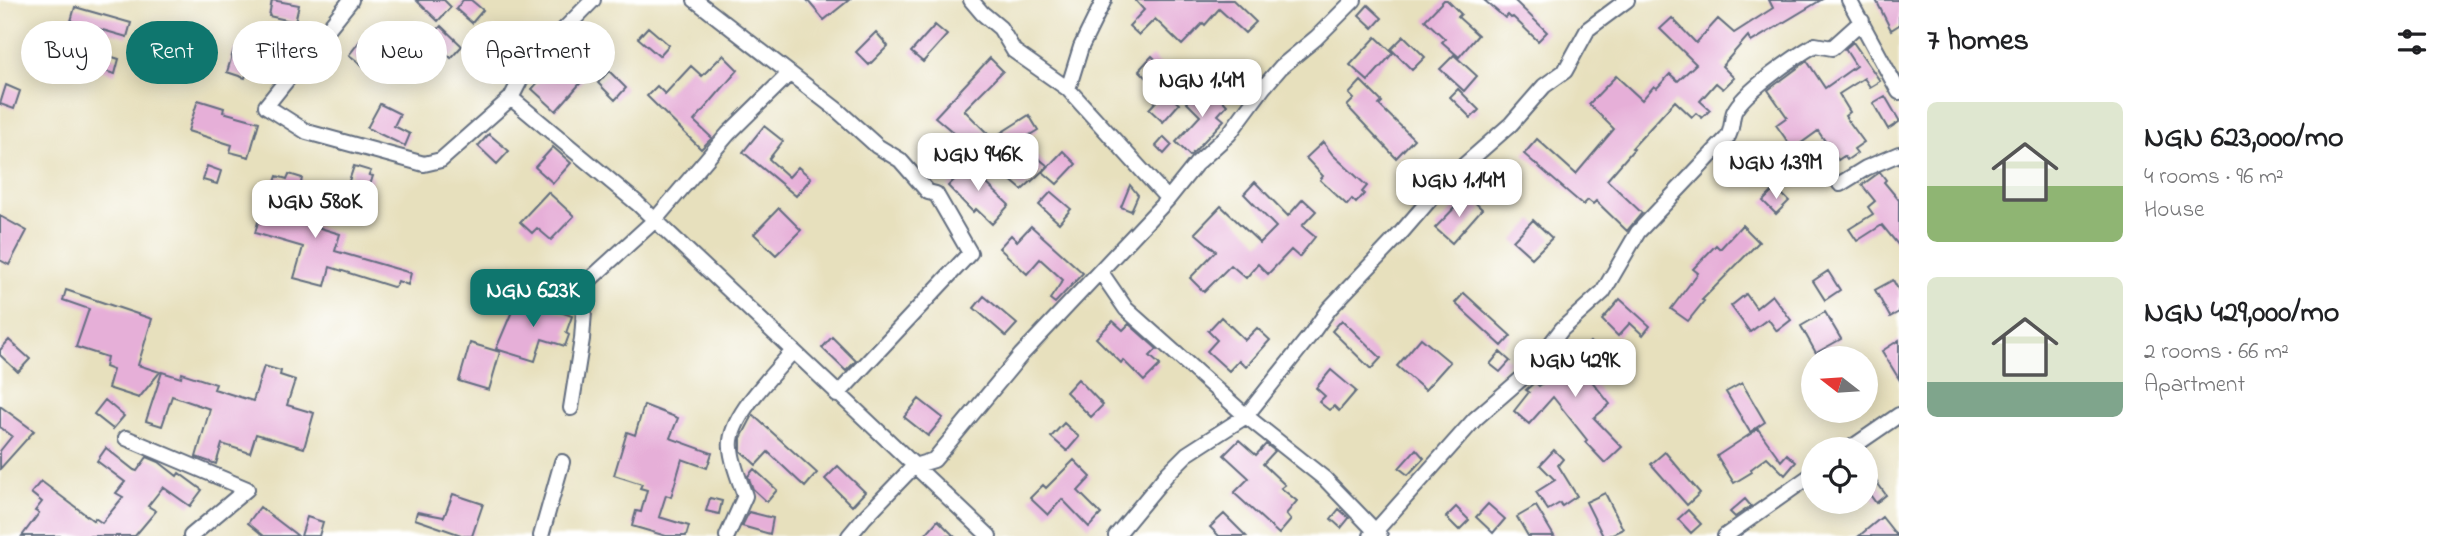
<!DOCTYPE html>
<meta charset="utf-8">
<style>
body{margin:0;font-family:"Indie Flower",sans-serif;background:#f6f6f6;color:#202124;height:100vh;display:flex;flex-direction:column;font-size:26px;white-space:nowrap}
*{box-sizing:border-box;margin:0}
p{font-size:23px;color:#757577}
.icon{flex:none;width:38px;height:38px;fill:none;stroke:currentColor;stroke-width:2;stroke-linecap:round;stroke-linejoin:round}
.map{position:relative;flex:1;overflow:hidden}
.side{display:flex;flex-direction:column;background:#fff;width:560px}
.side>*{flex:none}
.top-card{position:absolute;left:21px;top:21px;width:665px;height:63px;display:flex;gap:14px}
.needle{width:46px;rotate:287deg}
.buttons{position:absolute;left:1801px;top:346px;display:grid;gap:14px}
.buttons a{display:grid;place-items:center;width:77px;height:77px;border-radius:50%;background:#fff;box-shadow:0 4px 18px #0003;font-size:35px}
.price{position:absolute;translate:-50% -60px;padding:0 16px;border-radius:14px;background:#fff;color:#222;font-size:23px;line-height:46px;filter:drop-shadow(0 2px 4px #0008)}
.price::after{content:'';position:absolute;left:50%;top:42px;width:21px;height:16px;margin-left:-10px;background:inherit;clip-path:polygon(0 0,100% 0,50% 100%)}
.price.current{background:#0f766e;color:#fff}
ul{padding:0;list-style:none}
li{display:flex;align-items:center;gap:21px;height:175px;padding:0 28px}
li span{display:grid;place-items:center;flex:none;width:196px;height:140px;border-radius:10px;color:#555}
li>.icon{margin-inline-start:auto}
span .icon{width:84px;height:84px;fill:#fffc;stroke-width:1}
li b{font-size:30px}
h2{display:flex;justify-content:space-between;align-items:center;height:84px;padding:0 28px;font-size:30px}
.tag{padding:0 24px;border-radius:32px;background:#fff;box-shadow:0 4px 18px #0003;font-size:24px;line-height:63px}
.tag.current{background:#0f766e;color:#fff}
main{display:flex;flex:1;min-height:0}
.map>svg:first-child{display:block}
.building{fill:#e6afd8}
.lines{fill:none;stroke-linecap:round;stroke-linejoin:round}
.minor-casing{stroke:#626d7f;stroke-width:18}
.minor{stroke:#fff;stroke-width:14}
</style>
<main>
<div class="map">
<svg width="1899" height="536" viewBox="0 0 1899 536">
<rect width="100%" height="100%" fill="#fff"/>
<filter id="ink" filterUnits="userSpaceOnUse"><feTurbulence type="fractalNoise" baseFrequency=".0143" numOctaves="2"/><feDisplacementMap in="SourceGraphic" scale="14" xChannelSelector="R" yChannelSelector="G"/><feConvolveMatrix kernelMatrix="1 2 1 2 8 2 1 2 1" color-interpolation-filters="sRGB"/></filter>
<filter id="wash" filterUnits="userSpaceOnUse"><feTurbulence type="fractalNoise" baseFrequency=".00686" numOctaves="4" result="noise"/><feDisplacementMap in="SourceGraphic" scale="28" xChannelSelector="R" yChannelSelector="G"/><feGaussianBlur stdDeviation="1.57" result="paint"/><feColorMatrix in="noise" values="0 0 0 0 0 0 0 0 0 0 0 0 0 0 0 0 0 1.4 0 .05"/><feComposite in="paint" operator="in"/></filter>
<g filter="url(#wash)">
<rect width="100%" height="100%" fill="#e7e0bd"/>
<g id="blocks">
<path class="building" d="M272,0L299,5L295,22L269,16Z
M416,0H444L451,7L438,21Z
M463,0H471L483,10L472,23L456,9Z
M807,0H849L824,20Z
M1135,0H1233L1256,22L1245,33L1219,9L1205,25L1203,23L1182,45L1155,19L1139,35L1129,26L1144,10Z
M1444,0H1447L1461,14L1458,17L1478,35L1459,57L1442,42L1445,39L1425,20Z
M1484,0H1514L1547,32L1538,41L1513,17L1511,18L1508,15L1505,18Z
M1769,0H1821L1751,42L1748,36L1722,66L1734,78L1723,89L1716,83L1700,101L1710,110L1702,118L1696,113L1692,117L1675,101L1632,148L1634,149L1607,180L1642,213L1627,231L1596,201L1593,204L1588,200L1583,205L1524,154L1537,139L1576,174L1614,129L1589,104L1616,76L1642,100L1654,86L1657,88L1670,74L1678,81L1696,64L1660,29L1672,18L1696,43L1718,19L1734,33L1773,8Z
M1876,0H1899V25L1891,30Z
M1368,5L1382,18L1373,28L1359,15Z
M75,7L131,23L127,37L71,21Z
M410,25L420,37L409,47L399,36Z
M935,25L947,35L923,62L911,52Z
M441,26L462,46L451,58L430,38Z
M648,27L669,45L659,56L638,38Z
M876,32L888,46L869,65L856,52Z
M1404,36L1425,57L1412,70L1391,49Z
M46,37L119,59L115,74L36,52L38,39L45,40Z
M1376,37L1393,53L1368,81L1350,65Z
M360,41L392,65L382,80L349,55Z
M1853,42L1880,81L1870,87L1864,78L1839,94L1850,112L1845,116L1864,142L1854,149L1857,153L1847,160L1844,156L1838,160L1818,131L1793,149L1776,125L1787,117L1768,90L1807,61L1825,88L1856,66L1845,49Z
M234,49L260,58L256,73L248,70L245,78L227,72Z
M723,55L738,70L694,121L712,138L701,149L647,96L657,86L665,94L691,66L702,76Z
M1454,55L1477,76L1464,91L1440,69Z
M1152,56L1162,66L1149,80L1139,70Z
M560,57L584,79L556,111L532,89Z
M990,58L1003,71L964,110L991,137L973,156L960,143L962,140L935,117Z
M609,71L626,88L615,100L598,83Z
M1361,81L1382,102L1379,105L1414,139L1396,158L1347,106L1354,99L1349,94Z
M1206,83L1227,105L1218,115L1224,120L1190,156L1176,142L1200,116L1186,102Z
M6,85L20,91L14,109L0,104Z
M1458,89L1479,110L1471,118L1450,97Z
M1165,92L1179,104L1163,122L1149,109Z
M1885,96L1899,120V122L1888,129L1873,103Z
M198,100L224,108L223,112L259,122L249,157L230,152L232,145L188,131Z
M380,104L400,114L394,126L410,134L405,146L367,128Z
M1029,115L1038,130L1008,148L999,134Z
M764,126L783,141L769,159L789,177L798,167L811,178L796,196L743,152Z
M489,134L509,151L497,164L478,146Z
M1164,137L1172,145L1164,154L1156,146Z
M1323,142L1333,155L1367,186L1362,192L1364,194L1356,203L1352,199L1347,205L1320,180L1323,176L1306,158Z
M553,147L571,163L553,183L535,167Z
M1803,149L1818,172L1799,184L1784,161Z
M1063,151L1076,164L1057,184L1043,172Z
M1032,153L1048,166L1022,190L1008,178Z
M973,161L986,177L983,180L1009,205L992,224L976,209L973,212L948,186Z
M207,166L221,171L217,184L203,180Z
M354,166L371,171L369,175L373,176L368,191L348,184Z
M1423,166L1425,178L1409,180L1408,168Z
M1880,172L1886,180L1884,182L1899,200V246L1882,225L1857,241L1849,229L1873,214L1868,207L1875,201L1862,185Z
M289,174L302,178L301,183L308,185L297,221L340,234L335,251L411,273L408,285L398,281L396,286L393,287L330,267L325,286L294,278L303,247L255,233L261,211L265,212L277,176L287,179Z
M1255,182L1288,216L1303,199L1316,211L1302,226L1315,237L1299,257L1291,250L1268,274L1258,264L1246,278L1231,265L1204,292L1190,278L1216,251L1195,233L1221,206L1260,243L1276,227L1244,194Z
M1130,185L1138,195L1131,211L1121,207Z
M1776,188L1789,201L1776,214L1763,201Z
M548,192L574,216L551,240L537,228L532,233L520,222Z
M1051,192L1071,209L1059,223L1039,205Z
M1467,195L1482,209L1452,243L1435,228Z
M779,208L801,230L776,255L754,234Z
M0,216L27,231L9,265L0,260Z
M1533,220L1552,238L1532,258L1513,241Z
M1742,225L1759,242L1702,300L1704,301L1688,321L1671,309L1698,273L1693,269L1716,245L1720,249Z
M1031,226L1083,273L1055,303L1050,299L1063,280L1040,259L1027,274L999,248L1011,235L1017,241Z
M1828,271L1840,290L1825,300L1813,281Z
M1893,280L1899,291V312L1890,317L1875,290Z
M66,290L152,319L138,365L160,372L139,398L108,388L113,370L105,367L107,357L76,347L89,309L63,300Z
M1464,293L1511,336L1502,346L1455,303Z
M1746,294L1756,308L1772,295L1791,320L1777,331L1768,319L1750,332L1731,306Z
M514,296L572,316L566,333L569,335L565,346L542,339L535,361L496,349L513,309L510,308Z
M984,296L1017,324L1006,336L974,308Z
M1620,299L1650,326L1643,335L1630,323L1618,336L1602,320Z
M1825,312L1841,339L1816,353L1801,326Z
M1221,317L1245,340L1257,328L1270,340L1246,367L1239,360L1229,371L1207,351L1217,340L1208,331Z
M1342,320L1381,358L1371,369L1332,331Z
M1113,321L1123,330L1129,324L1157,349L1150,356L1160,365L1144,381L1123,360L1121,363L1096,338Z
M832,337L856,361L846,371L822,348Z
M1421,338L1450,362L1425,390L1397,366Z
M9,340L30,359L18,372L0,355V350Z
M1899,340V379L1882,351Z
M1590,342L1605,356L1587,375L1610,404L1594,418L1622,447L1605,463L1585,442L1587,440L1553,397L1529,424L1514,411L1529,392L1526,390L1535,382L1539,386L1559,371L1553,363L1568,351L1574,359Z
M470,343L500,352L489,390L459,381Z
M1500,352L1510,361L1500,372L1490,364Z
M264,366L281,371L280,375L295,380L287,405L314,413L304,448L256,434L250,453L222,444L216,464L196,457L210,409L172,396L162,426L146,421L162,372L181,378L182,373L216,384L214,389L253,401Z
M1331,370L1356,391L1339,411L1334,406L1329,410L1319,402L1325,396L1316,388Z
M1078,379L1103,405L1091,417L1066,392Z
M1742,383L1765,422L1750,432L1726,392Z
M919,399L943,418L928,436L904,417Z
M105,400L124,416L113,429L94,414Z
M644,405L678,418L670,438L712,453L707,468L682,459L671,497L666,495L659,517L689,526L686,536H666L632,526L636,511L641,512L647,490L640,488L642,484L614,475L627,432L635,435Z
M0,406L34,431L0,469V451L12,436L0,427Z
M753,415L817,473L805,487L768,452L756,465L741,451V438Z
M1064,423L1079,437L1067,451L1051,437Z
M1758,429L1781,461L1787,454L1796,462L1785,475L1767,457L1751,469L1752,472L1734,483L1717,456Z
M1239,440L1256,455L1266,444L1275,451L1263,464L1285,485L1281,488L1297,501L1286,514L1291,520L1279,534L1234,493L1249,478L1224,455Z
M106,448L134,470L137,471L147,457L159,462L177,476L179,473L202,490L190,506L163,487L148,506L156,511L135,536H22L39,513L35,511L42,502L31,493L41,481L94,521L95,518L102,523L123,497L116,493L125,482L97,461Z
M1416,449L1424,458L1408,475L1399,468Z
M1554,450L1563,459L1558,465L1577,496L1562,506L1560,503L1548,510L1536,492L1555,480L1540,465Z
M1665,452L1700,493L1687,505L1651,464Z
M1074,460L1091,477L1078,491L1101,514L1089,527L1062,499L1048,515L1030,498L1043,485L1046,488Z
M838,466L865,492L852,506L825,479Z
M1866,467L1886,495L1876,503L1868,492L1866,494Z
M754,469L777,490L767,502L753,489L748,476Z
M1605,493L1623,529L1608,536H1603L1586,502Z
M453,494L483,504L472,536H464L415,519L417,512L444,517Z
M710,498L722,501L719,514L706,511Z
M1745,499L1751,506L1735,517L1730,512Z
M1488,504L1505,519L1493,533L1476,517Z
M1536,506L1554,536H1528L1517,517Z
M260,507L298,536H264L248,523Z
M1456,507L1469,520L1459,530L1446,517Z
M1339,509L1349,518L1341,528L1331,519Z
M1688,510L1701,524L1691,533L1678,519Z
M749,512L773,518L770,534L742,526Z
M1224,514L1246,536H1219L1210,527Z
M307,517L323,522L319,536H301Z
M1882,517L1897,536H1859Z
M938,520L954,536H924Z"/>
</g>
</g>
<g filter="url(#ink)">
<use href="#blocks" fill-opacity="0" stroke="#626d7f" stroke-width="2"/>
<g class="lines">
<g class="minor-casing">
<path id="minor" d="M351,0L266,106L307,132L424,164L441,160L511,98L637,203L989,536
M695,0L836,109L877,146L900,160L928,192L936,194L970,253L837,395
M971,0L982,13L1000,28L1014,51L1068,89L1168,199
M1849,0L1899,92
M1068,89L1081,47L1104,0
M511,98L527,67L593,0
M1840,184L1866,168L1899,154
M1100,271L1126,309L1246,416L1325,479L1380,536
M571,408L582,339L586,283L654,221L728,134L789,74
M126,438L247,489L191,536
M1848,450L1899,415
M541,536L562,462
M727,536L745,496C740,481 732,464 731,448C727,418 774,374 792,352
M849,536L864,518L914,466L934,460L1021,355L1168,199L1196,164L1229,134L1263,88L1281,67L1316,38L1354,0
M1116,536L1168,473L1187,454L1246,416L1312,333L1329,309L1400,234L1445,182L1511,124L1544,86L1565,71L1588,29L1627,0
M1371,536L1475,419L1529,372L1562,329L1603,292L1638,232L1727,138C1733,129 1731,120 1734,112C1743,92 1796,56 1815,45L1832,48L1862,21
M1725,536L1813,474"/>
</g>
<use href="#minor" class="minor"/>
</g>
</g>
</svg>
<div class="buttons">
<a><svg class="needle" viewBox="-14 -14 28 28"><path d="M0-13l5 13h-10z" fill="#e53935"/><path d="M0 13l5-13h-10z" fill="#757577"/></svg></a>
<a><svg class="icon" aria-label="locate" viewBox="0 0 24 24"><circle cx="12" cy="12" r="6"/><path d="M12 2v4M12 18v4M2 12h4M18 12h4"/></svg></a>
</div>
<b class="price" style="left:1202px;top:119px">NGN 1.4M</b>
<b class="price" style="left:978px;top:193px">NGN 946K</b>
<b class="price" style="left:1776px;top:201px">NGN 1.39M</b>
<b class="price" style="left:1459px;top:219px">NGN 1.14M</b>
<b class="price" style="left:315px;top:240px">NGN 580K</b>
<b class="price current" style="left:533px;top:329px">NGN 623K</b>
<b class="price" style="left:1575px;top:399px">NGN 429K</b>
<div class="top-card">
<a class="tag">Buy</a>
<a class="tag current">Rent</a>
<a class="tag">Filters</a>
<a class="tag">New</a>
<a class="tag">Apartment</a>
</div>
</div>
<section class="side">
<h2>7 homes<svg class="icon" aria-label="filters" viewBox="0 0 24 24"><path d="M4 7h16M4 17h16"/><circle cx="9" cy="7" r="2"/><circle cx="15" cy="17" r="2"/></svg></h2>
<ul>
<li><span style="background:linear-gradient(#dfe7d0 60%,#8fb573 0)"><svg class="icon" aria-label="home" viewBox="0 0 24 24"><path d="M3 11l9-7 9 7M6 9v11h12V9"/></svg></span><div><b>NGN 623,000/mo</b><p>4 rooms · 96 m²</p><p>House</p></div></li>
<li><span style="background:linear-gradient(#dfe7d0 75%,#7fa58c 0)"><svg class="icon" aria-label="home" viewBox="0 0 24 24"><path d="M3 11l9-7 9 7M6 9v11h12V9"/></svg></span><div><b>NGN 429,000/mo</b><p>2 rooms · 66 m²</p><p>Apartment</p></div></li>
</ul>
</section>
</main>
